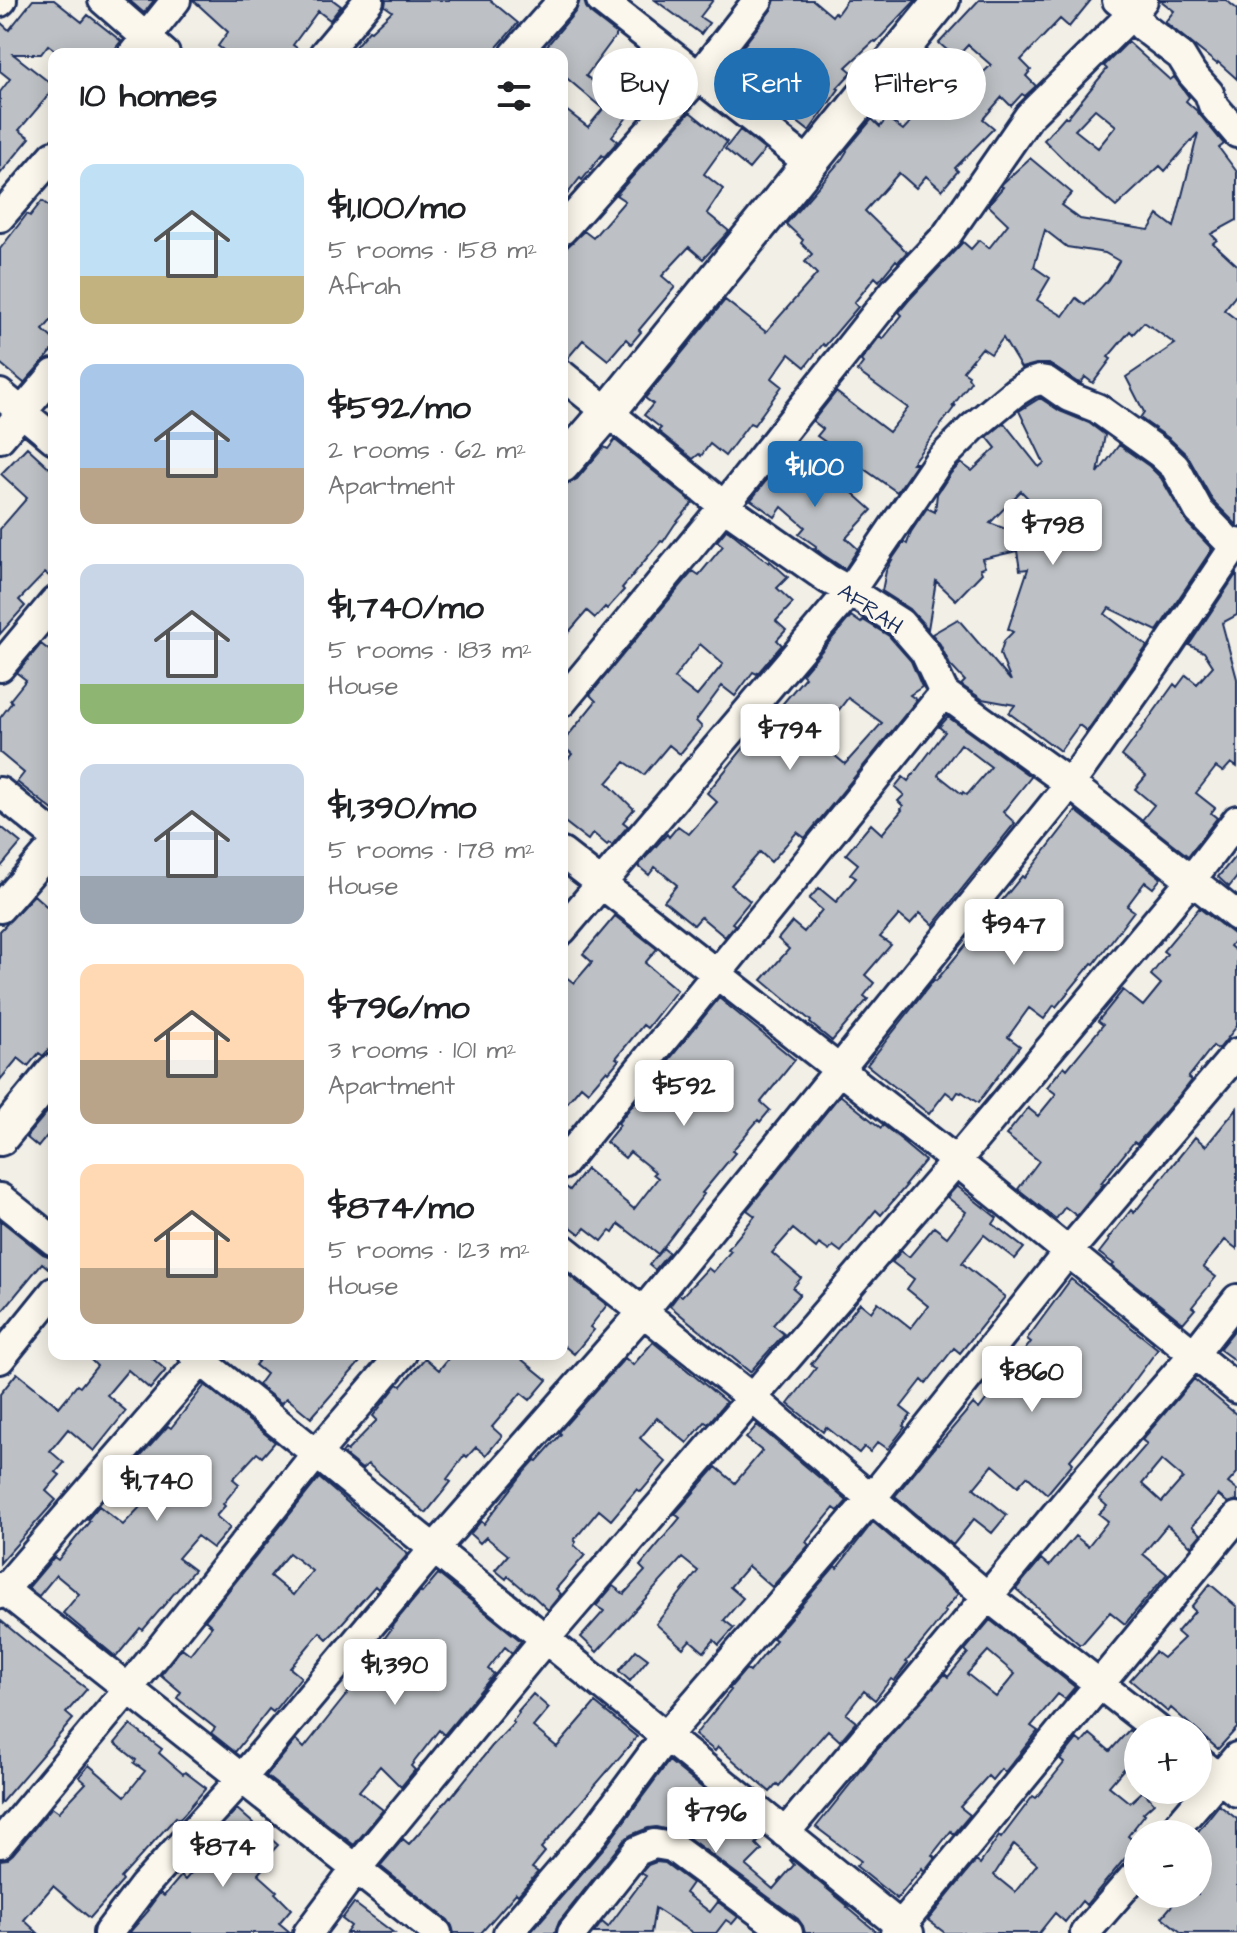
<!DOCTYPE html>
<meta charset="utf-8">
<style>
body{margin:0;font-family:"Architects Daughter",sans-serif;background:#f2f2f2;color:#202124;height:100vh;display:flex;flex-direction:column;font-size:30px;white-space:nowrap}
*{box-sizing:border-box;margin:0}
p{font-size:26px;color:#757577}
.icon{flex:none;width:44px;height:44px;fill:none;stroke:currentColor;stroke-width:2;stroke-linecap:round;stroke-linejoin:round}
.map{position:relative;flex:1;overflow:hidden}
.panel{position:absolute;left:48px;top:48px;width:520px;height:1312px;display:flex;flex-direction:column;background:#fff;border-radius:16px;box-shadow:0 4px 20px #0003}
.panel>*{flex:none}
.hud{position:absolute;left:592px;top:48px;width:524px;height:72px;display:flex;gap:16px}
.tools{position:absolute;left:1124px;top:1716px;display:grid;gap:16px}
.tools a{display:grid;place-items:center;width:88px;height:88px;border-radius:50%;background:#fff;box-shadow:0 4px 20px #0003;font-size:40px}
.price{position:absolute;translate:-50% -68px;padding:0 18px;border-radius:8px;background:#fff;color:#222;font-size:26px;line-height:52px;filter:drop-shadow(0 2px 4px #0008)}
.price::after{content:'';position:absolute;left:50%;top:48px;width:24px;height:18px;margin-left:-12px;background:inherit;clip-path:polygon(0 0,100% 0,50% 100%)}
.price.active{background:#1f6fb2;color:#fff}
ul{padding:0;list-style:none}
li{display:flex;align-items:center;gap:24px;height:200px;padding:0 32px}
li span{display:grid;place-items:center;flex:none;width:224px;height:160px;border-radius:16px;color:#555}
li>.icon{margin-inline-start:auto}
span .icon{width:96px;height:96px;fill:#fffc;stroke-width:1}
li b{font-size:34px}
h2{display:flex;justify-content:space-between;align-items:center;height:96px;padding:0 32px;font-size:34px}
.tag{padding:0 28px;border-radius:36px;background:#fff;box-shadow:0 4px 20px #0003;font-size:28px;line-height:72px}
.tag.active{background:#1f6fb2;color:#fff}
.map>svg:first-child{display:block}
.built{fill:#e2e1dc}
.building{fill:#bdc0c4;stroke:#1b2f5e;stroke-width:2;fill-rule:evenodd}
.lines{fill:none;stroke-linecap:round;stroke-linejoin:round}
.minor-casing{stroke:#1b2f5e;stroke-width:34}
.major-casing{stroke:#1b2f5e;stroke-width:40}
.minor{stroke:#fbf7ec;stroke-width:28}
.major{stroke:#fbf7ec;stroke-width:34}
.labels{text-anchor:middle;stroke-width:6;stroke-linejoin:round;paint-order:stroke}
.street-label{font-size:22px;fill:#1b2f5e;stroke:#fbf7ec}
</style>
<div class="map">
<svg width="1237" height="1933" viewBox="0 0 1237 1933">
<rect width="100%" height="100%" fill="#f2efe6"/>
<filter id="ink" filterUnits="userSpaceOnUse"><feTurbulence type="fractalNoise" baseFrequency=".0125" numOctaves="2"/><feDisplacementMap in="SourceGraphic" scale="16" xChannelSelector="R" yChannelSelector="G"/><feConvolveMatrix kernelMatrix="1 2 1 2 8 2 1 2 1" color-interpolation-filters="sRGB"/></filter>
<g filter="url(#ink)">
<path class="built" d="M658,1838L781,1933H578Z"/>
<path class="building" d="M33,0H54L82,22L88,15L121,41L111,54H60L48,45L41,54H13L54,86V89L19,130L30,138L0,174V92L10,79L0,71V22L9,30Z
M129,0H154L144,13Z
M193,0H333L341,6L330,20L318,11L293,45L305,54H228L218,46L228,32Z
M386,0H490L518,23L491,54H349L369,30L371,31L392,11L385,6Z
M580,0H584L586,7L590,13L617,34L586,76L632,111L612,136L618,141L604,157L602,155L582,180L580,178L562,201V107L588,127L603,109L562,74V54H540L576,11Z
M655,0H713L700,17L709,23L701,34Z
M775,0H813L832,16L835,12L837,14L847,0H916L876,42L874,41L846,67L852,72L837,88L839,89L809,131L767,98L788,71L763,53L739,82L725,70L771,10Z
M979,0H1091L1069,27L1060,19L1021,60L1031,70L1026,76L1036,86L1025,96L1022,94L1011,106L1002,97L983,119L994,128L955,168L958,171L942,190L926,176L916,188L899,173L865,211L907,252L898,262L896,260L879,281L875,277L854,303L858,307L825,346L823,344L805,367L789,354L772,378L782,386L754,425L750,423L725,456L710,444L701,456L699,454L693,459L658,431L661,428L644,415L653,404L645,398L725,300L766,332L817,274L805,262L812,254L801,243L803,240L786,224L842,159L847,151L846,150L872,119L880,127L887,118L903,130L925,106L905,90L914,79L949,108L967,88L991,65L968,45L956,58L939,43Z
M1160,0H1226L1237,9V79L1218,62L1217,64L1165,22L1174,11Z
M1128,42L1170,80L1174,77L1189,97L1186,101L1197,111L1224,144L1219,148L1237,172V220L1211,234L1217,240L1213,243L1237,265V294L1224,310L1237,320V525L1213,501L1187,455L1170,439L1140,418L1144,412L1126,377L1175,344L1144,322L1133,334L1130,331L1108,357L1111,359L1093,383L1085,377L1081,383L1077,382L1049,364H1036L1021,368L1003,338L991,354L982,348L963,371L969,375L968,377L971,381L952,407L956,405L912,463H917L897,492L817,436L823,429L813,421L836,392L889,432L908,408L857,371L863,363L861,361L880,336L883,339L902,315L899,312L909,300L963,242L971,249L979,240L989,248L1008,224L988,205L1003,187L1001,186L1003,183L1030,158L1072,193L1061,205L1080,219L1149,230L1158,215L1174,227L1198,133L1165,171L1160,166L1116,207L1084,180L1044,140L1065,116L1067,118L1107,69L1104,66ZM1095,109L1116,126L1098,148L1075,130ZM1045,230L1067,247L1105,253L1119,261L1108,280L1085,305L1076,298L1063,316L1037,300L1050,278L1034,267Z
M690,112L727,142L704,174L723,189L707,213L729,231L703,259L689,247L662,276L675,287L639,330L641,332L631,344L626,339L608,360L583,340L567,359L562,358V252L584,231L593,238L625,201L616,195Z
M740,130L765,150L749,169L725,149Z
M42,201L54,210V317L43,330L54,340V349L24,383L0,363V249L27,214L30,216Z
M1040,398L1060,411L1089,423L1105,435L1098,473L1119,445L1149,466L1161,478L1187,523L1212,549L1157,631L1109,608L1105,614L1147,646L1087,731L1079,725L1060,751L1009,713L1015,705L982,699L961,685L965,681L950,665L940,644L932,634L958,619L1011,681L1000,654L1004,641L1013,632L1008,629L1028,569L1020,570L1017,551L982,559L985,567L980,569L982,573L956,600L936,581L928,629L910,609L882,591L886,571L893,558L904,542L907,544L911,532L927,508L935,512L937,494L951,473L961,463L972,471L996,448L987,437L1004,423L1039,467L1044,463L1019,411ZM1021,491L1050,521L1037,546L1013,534L1014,532L990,523Z
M615,440L693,503L675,524L663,542L661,541L622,588L624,590L607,609L605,607L595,618L587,611L562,640V487L577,479L604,447L608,449Z
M27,447L54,472V580L45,573L19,600L25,606L0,634V529L27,498L1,474Z
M785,457L827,487L835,477L872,510L846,538L858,549L845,569L822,554L815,548L816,546L799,534L805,527L782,507L775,517L751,500Z
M727,529L769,563L770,561L788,577L777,588L793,603L776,621L786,630L777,640L782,645L757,674L753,672L735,696L722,686L696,721L702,727L680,754L669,745L644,775L625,762L607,783L634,809L623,822L628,826L612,845L609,843L607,845L593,833L588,840L562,820V766L572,754L562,745V743L596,701L590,695L625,652L693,571L699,575L723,546L717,541ZM700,644L723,664L697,696L674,678Z
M1237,573V615L1222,623L1237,679V767L1231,763L1223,772L1216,767L1196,793L1215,808L1211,813L1217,818L1188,856L1142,820L1154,805L1135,789L1146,776L1122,756L1174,684L1177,687L1186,675L1197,684L1213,666L1204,652L1189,645Z
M851,616L861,623L863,620L889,636L911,661L922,687L910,695L917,700L805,838L797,832L771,862L760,852L731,885L750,901L732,923L735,925L725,937L701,917L694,925L664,901L677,885L655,867L649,875L638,866L667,834L669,837L678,826L689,834L717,802L707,793L750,740L765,752L783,731L769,720L805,677L802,674ZM848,698L882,723L845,764L816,740Z
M41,644L54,654V811L17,782L24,773L0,753V718L12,702L10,700L26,680L17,673Z
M948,717L1031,777L1003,812L1015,823L933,925L920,913L910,924L899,915L880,937L891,945L865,975L874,983L864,996L868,999L832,1041L810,1023L811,1021L762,980L789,949L778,939L792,922L804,932L822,910L809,899L819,888L836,902L856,878L850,874L858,864L846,854L871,824L882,834L902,810L901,809L903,806L898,801L904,795L895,787L903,777L908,781L945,732L939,727ZM961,744L991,767L967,795L963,792L962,794L938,775Z
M1076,811L1161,878L1153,888L1145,882L1127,906L1134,911L1094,964L1092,963L1056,1007L1054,1005L1044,1019L1029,1008L1008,1037L1020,1046L978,1103L962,1092L961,1093L958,1092L954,1098L946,1092L929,1114L867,1065L934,980L936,981L1022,876L1024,878Z
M0,826L21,843L0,868Z
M1237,854V877L1229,887L1218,877Z
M34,895L54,913V1044L43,1056L39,1053L28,1066L18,1058L0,1080V931Z
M1199,908L1237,937L1230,946L1237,952V1026L1218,1050L1213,1046L1188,1078L1191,1080L1178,1097L1137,1144L1134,1142L1101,1183L1103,1184L1077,1216L1065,1207L1056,1219L1018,1189L1039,1161L1006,1135L1028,1108L1038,1116L1056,1094L1047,1087L1064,1066L1067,1069L1103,1025L1098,1021L1123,990L1143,1006L1161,984L1151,975L1167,954L1163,951Z
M615,916L657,949L645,963L677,990L647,1028L643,1025L616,1058L619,1060L609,1072L607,1070L588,1092L581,1086L562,1109V974L574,983L592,962L583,954Z
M719,998L795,1060L761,1102L770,1110L760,1122L758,1120L732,1151L735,1153L702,1193L704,1194L658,1254L619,1224L613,1233L610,1231L602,1241L585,1228L580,1234L562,1220V1184L570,1190L586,1169L634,1209L658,1178L653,1174L655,1172L630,1152L625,1158L606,1142L620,1125L618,1123Z
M840,1095L881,1128L883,1125L903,1141L902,1142L925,1161L905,1185L906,1186L881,1215L876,1210L841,1252L833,1246L829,1251L819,1244L816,1248L793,1229L772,1253L801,1278L793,1288L800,1294L773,1325L784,1334L750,1372L670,1306L679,1294L682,1296L708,1268L713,1272L731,1251L728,1249L755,1216L747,1210Z
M54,1104V1127L38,1147L26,1137Z
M1237,1108V1249L1225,1240L1203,1267L1216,1277L1192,1307L1195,1309L1183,1323L1112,1266L1114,1264L1099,1253L1109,1240L1108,1239L1131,1210L1134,1213L1195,1137L1206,1146Z
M957,1186L997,1218L993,1224L1024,1248L1015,1259L984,1235L962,1263L1005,1297L960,1353L954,1348L926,1384L922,1380L901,1407L911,1415L903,1426L905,1427L888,1449L878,1442L870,1452L864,1447L859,1453L826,1427L823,1432L788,1404L816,1368L811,1364L860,1303L871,1312L878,1302L911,1328L928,1306L907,1289L914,1279L892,1262L901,1251L909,1257L934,1227L947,1237L966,1212L947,1197Z
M0,1220L43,1254L54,1258V1273L42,1263L0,1314Z
M663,1248L669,1253L655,1270L649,1265Z
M562,1270L607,1305L590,1327L594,1330L574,1354L562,1344Z
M1071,1279L1158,1349L1124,1395L1070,1460L1073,1463L1047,1494L1027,1476L1018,1486L993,1465L974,1488L1007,1515L992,1533L974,1519L953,1545L895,1496L937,1444L938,1445L973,1404L979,1409L1031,1342L1027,1339Z
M1237,1327V1362L1219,1349Z
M653,1342L726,1402L708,1424L705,1422L687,1443L657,1418L640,1438L666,1462L641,1492L637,1489L611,1520L599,1510L574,1540L576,1542L574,1545L585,1555L556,1589L561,1594L548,1610L529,1592L528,1593L508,1576L506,1579L495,1570L508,1555L486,1537L480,1543L470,1534L481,1521L484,1524L525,1471L535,1460L537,1461L561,1434L559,1432L625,1358L633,1365Z
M85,1354H147L166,1370L150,1389L128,1370L107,1395L126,1411L94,1451L68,1429L50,1451L64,1463L56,1472L60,1475L46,1491L56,1500L0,1563V1394L17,1373L59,1407L77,1385L80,1387L97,1366Z
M264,1354H367L311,1418L287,1398L281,1403L258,1385L266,1374L255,1365Z
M452,1354H515L547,1380L530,1400L521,1393L492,1427L502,1436L486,1455L476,1447L467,1457L465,1455L447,1479L451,1482L426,1513L368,1464L362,1469L342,1453L345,1449L347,1451L377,1420L373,1416L398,1384L401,1386L425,1358L439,1370Z
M1194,1379L1237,1415V1473L1228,1483L1237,1490V1500L1228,1503L1218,1495L1192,1526L1201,1534L1191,1546L1167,1525L1143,1554L1167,1574L1125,1624L1110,1612L1082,1644H1079L1016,1589L1041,1559L1049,1566L1075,1536L1088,1546L1108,1521L1099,1514L1107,1506L1099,1499L1147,1444L1142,1440ZM1162,1460L1183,1478L1162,1502L1142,1484Z
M205,1385L275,1442L262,1457L257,1453L233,1479L239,1484L223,1504L225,1506L216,1516L230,1528L213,1548L197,1536L178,1558L194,1570L143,1630L140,1628L116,1657L63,1613L79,1594L56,1575L39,1596L28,1588L54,1557L58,1560L90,1521L88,1519L99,1506L123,1525L142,1505L119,1482L136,1466L134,1464L168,1426L171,1428Z
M757,1425L847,1501L838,1511L834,1508L806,1542L809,1545L772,1587L748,1566L730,1587L743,1598L724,1620L734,1628L719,1645L714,1640L704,1652L690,1640L683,1648L656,1624L698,1571L682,1558L597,1652L581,1637L604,1611L596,1606L613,1586L624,1594L645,1571L640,1566L680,1518L675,1514L716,1467L735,1483L762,1451L746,1438Z
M319,1478L408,1554L378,1589L375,1586L336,1630L327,1639L320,1632L290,1668L301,1677L273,1712L269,1709L235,1752L211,1733L215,1728L177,1698L181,1692L161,1675L182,1648L190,1654L212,1626L205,1620ZM289,1553L312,1571L293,1595L270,1576Z
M873,1522L958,1594L944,1611L946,1612L930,1633L906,1662L908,1663L894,1681L891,1679L875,1700L864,1691L846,1714L856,1722L840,1741L828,1730L779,1786L777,1784L770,1792L718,1747L715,1751L695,1735L731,1690L729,1689L746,1669L750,1672L776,1640L773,1638L835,1566L837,1568Z
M438,1574L521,1641L512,1653L505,1647L488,1669L494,1674L444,1735L439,1730L411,1766L415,1770L401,1787L380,1766L359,1791L383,1810L354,1845L266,1776L296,1740L304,1748L363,1674L359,1671L380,1647L379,1646L392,1628L391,1627L421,1591L422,1593Z
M1210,1584L1237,1607V1728L1218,1749L1171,1708L1168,1712L1130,1680L1155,1652L1163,1658L1184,1638L1177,1632L1195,1611L1191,1607Z
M0,1620L52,1663L87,1689L66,1713L73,1719L0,1804Z
M990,1620L1075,1687L1065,1699L1058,1694L1031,1726L1038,1731L1005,1772L1001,1769L992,1780L988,1776L960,1807L970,1815L954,1834L951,1831L932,1855L935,1857L924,1871L922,1868L897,1899L856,1866L861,1861L816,1827L879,1748L945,1674L948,1677L968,1653L965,1650ZM988,1651L1015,1674L996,1697L967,1674Z
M636,1650L648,1659L630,1681L619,1671Z
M533,1694L549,1708L533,1727L557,1747L595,1703L637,1737L541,1848L545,1852L532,1868L538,1872L518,1895L516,1893L481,1933H454L452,1926L448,1920L380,1866L403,1839L409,1844L433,1817L450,1796L451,1797L492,1746L514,1723L512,1722L519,1713L518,1711Z
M130,1725L162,1749L159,1753L183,1774L185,1772L206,1788L179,1820L176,1817L121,1878L123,1881L90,1918L53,1886L24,1920L38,1933H0V1860L7,1859L13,1854L52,1807L59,1812L86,1783L79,1777L89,1765L125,1796L145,1771L134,1763L136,1760L115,1743Z
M1129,1730L1138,1738V1773L1128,1764L1109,1786L1130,1803L1143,1791L1154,1803L1143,1813L1145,1814L1128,1836L1137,1844L1086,1905L1082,1901L1065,1922L1055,1913L1039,1933H945L928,1920L976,1861L980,1864L999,1836L1001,1838L1033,1796L1036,1798L1064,1763L1060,1760L1077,1739L1082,1743L1090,1734L1110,1751ZM1014,1844L1037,1864L1015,1892L994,1875Z
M669,1761L763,1837L756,1844L762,1850L746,1866L773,1889L794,1865L790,1860L791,1859L848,1906L847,1907L878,1933H805L803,1926L798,1919L682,1833L656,1827L648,1828L631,1835L624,1840L559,1922L555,1933H530L608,1843Z
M1219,1805L1237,1819V1933H1182L1162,1917L1179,1897L1184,1901L1191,1894H1198V1834H1196Z
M237,1809L278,1845L267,1857L270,1860L258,1874L277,1891L275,1893L291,1909L279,1923L291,1933H129L149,1910L148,1909L160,1893L164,1896L181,1876L185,1880L207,1855L205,1854L223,1834L218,1829Z
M656,1862L665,1863L692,1883L685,1893L710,1912L718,1902L738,1917L732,1924L726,1920L716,1933H693L655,1908L651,1933H594L602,1922L608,1927L646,1876L641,1873L648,1865Z
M354,1903L394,1933H346L351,1926L342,1919Z"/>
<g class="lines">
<g class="minor-casing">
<path id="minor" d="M103,0L165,54
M601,0L809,163
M1117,0L1133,13L1143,27L1181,56L1192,74L1209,93L1213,105L1237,133
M0,2L2,0
M133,54L176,0
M324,54L369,0
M515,54L563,0
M0,217L54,155
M562,230L698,77L758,0
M562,375L724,506L828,579L850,591L900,623L925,652L944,693L1070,784L1237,916
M0,394L54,439
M0,438L54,374
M0,667L54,602
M562,702L724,506L896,289L946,236L1029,116L1133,13L1143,0
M0,792L54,836
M562,853L956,1161L1237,1389
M0,908L54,846
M562,930L850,591L938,462L972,428L1014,393L1030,383L1040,380L1046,381L1069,397L1097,408L1160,453L1175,467L1199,511L1234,547
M562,1165L944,693
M0,1198L54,1241
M562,1248L752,1398L988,1597L1158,1730
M193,1354L909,1933
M0,1359L54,1292
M0,1587L437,1933
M0,1594L207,1354
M1198,1761L1237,1792
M785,1833L866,1737L909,1691L1088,1476L1194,1354L1237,1299
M1171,1834L1237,1757
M0,1843L128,1689L316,1454L402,1354
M108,1933L143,1887L242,1778L434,1549L642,1313L839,1070L1070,784L1163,653L1237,543
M308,1933L356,1869L545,1639L956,1161L1191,880L1237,820
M508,1933L594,1833L666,1736L871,1499L1068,1252L1237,1053
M572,1933L637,1851L654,1844L672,1847L788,1933
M895,1933L1237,1517
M1085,1933L1138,1872"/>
</g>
<g class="major-casing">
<path id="major" d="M562,465L608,412L942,0
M0,1138L54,1072"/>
</g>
<use href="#minor" class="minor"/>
<use href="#major" class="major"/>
</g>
</g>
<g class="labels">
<g class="street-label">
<text transform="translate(871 608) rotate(34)" y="8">AFRAH</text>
</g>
</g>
</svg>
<div class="tools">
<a>+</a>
<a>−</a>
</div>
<b class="price active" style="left:815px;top:509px">$1,100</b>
<b class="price" style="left:1053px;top:567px">$798</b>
<b class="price" style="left:790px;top:772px">$794</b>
<b class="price" style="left:1014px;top:967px">$947</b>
<b class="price" style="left:684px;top:1128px">$592</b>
<b class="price" style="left:1032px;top:1414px">$860</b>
<b class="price" style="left:157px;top:1523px">$1,740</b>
<b class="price" style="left:395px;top:1707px">$1,390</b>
<b class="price" style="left:716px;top:1855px">$796</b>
<b class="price" style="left:223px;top:1889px">$874</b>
<div class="hud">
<a class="tag">Buy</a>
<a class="tag active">Rent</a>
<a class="tag">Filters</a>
</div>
<section class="panel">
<h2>10 homes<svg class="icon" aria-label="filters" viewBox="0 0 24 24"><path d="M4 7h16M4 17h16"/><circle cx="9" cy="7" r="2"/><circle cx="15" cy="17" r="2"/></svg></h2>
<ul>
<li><span style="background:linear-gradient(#bfe0f5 70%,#c2b280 0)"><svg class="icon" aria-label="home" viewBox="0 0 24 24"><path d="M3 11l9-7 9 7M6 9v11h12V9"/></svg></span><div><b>$1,100/mo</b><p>5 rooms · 158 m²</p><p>Afrah</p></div></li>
<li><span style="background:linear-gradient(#a9c7e8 65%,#b9a48a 0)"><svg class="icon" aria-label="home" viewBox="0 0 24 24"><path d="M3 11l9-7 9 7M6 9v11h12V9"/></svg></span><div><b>$592/mo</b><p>2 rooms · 62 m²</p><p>Apartment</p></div></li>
<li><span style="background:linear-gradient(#c9d6e8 75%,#8fb573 0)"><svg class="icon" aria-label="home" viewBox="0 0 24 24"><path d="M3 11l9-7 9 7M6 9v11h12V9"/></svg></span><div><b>$1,740/mo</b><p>5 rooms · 183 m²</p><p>House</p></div></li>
<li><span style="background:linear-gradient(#c9d6e8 70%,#9aa5b1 0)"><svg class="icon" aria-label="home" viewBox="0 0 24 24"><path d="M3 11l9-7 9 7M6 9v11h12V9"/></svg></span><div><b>$1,390/mo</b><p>5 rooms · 178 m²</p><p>House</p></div></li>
<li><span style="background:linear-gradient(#ffd9b3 60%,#b9a48a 0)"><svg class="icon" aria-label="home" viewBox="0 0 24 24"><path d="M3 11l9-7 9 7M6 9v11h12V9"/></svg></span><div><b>$796/mo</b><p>3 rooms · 101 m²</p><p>Apartment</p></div></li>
<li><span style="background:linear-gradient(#ffd9b3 65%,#b9a48a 0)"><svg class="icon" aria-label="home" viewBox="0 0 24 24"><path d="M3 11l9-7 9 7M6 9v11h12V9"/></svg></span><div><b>$874/mo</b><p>5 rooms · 123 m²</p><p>House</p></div></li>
</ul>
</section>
</div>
